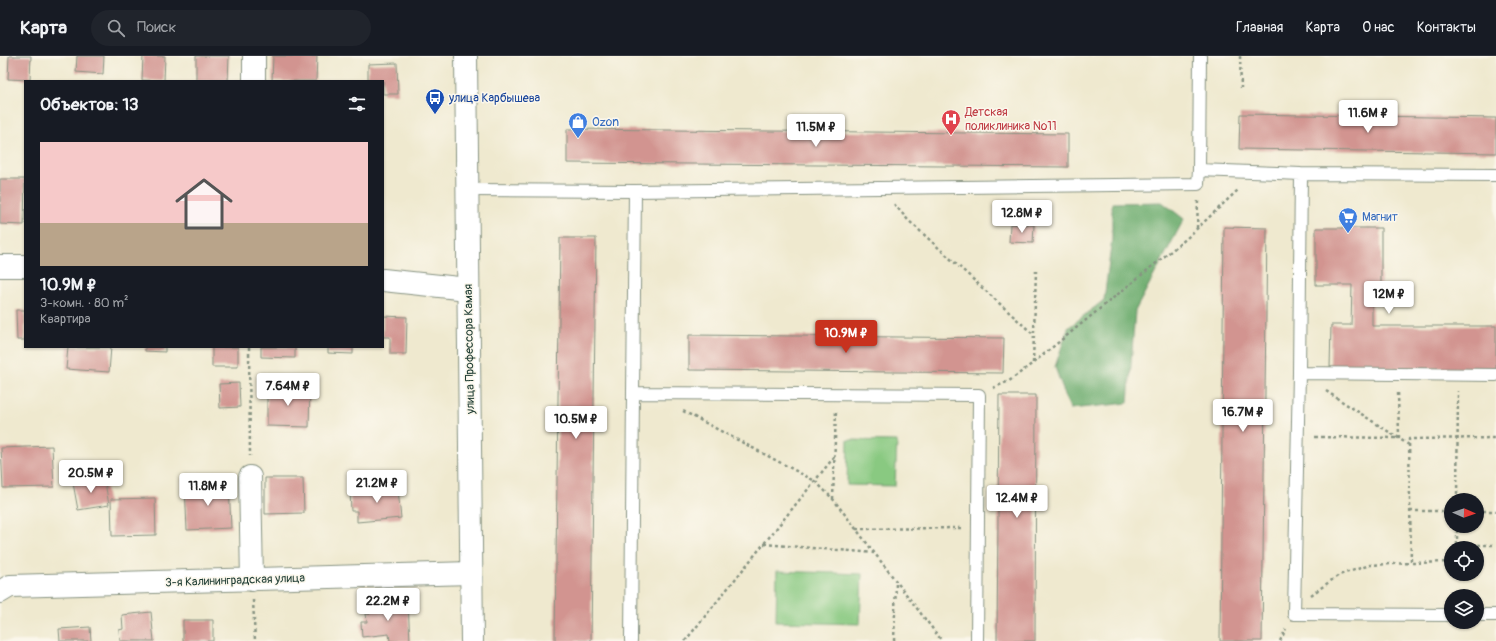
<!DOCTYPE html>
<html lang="ru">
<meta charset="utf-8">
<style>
body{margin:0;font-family:Pangolin,sans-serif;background:#20242c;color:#f1f3f6;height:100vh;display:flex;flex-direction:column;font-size:15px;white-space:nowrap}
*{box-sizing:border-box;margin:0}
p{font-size:13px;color:#9ea1a6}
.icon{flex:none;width:22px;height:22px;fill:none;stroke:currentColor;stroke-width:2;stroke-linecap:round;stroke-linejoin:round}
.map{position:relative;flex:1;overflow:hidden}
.side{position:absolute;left:24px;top:24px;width:360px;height:268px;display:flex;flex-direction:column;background:#171b24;border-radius:0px;box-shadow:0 1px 3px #0004}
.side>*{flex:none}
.needle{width:26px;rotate:92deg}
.tools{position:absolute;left:1444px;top:437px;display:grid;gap:8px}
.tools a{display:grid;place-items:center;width:40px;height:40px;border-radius:50%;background:#171b24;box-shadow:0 1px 3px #0004;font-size:20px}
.price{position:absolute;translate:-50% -34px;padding:0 9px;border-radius:4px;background:#fff;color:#222;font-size:13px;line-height:26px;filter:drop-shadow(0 1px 2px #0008)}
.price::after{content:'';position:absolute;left:50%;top:24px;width:12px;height:9px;margin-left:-6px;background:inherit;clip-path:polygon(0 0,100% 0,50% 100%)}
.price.current{background:#c8321e;color:#fff}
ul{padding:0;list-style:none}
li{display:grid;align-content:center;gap:8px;height:212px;padding:0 16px}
li span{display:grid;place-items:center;height:124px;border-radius:0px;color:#555}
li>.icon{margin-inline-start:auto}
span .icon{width:72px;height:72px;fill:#fffc;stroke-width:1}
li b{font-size:17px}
h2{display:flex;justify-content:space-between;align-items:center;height:48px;padding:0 16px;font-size:17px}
header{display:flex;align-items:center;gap:24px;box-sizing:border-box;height:56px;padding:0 20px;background:#171b24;border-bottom:1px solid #363941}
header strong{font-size:19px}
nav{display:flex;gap:22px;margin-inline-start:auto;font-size:14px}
.search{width:280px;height:36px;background:#20242c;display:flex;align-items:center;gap:10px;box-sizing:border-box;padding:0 14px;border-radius:22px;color:#9ea1a6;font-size:15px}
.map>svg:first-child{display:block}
.green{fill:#89c981;stroke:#54835a}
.forest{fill:#6ead6f;stroke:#467552}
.building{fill:#d29490}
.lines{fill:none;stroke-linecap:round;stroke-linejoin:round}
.service-casing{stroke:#879382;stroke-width:14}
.minor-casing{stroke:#879382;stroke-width:24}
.tertiary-casing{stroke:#879382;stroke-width:24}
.path{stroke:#879382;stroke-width:2.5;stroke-dasharray:3 3;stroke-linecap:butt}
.service{stroke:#fff;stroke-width:12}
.minor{stroke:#fff;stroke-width:22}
.tertiary{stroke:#fff;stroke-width:22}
.labels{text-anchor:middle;stroke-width:3;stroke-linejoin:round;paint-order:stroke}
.transit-label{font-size:12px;fill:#164399;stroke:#fbf7ec;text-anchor:start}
.health-label{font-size:12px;fill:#be3a42;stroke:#fbf7ec;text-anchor:start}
.shop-label{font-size:12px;fill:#366cbe;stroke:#fbf7ec;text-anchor:start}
.street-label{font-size:12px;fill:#1f3d34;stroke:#fbf7ec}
</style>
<header>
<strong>Карта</strong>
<div class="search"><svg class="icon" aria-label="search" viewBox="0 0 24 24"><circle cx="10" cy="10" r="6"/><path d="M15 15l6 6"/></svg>Поиск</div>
<nav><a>Главная</a><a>Карта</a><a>О нас</a><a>Контакты</a></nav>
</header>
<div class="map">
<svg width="1496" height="585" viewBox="0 0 1496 585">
<rect width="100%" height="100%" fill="#fbf7ec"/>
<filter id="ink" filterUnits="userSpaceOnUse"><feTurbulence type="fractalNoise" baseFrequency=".025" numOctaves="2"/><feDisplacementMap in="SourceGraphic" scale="8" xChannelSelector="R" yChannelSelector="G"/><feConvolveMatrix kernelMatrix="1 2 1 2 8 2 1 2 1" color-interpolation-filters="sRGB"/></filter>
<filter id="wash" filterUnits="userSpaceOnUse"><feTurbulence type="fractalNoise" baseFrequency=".012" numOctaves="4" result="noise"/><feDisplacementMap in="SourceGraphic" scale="16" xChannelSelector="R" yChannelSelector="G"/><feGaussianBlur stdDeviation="0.9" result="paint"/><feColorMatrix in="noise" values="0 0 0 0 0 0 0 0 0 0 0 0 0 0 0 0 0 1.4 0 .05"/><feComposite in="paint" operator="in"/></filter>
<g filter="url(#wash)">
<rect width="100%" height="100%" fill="#efe9cf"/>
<path class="green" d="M848,384L897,385L895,430L847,429Z
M777,515L862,518L860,568L776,566Z"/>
<path class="forest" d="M1162,146L1184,163L1135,255L1128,347L1070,353L1055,311L1068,272L1104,244L1112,183V147Z"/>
<g id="blocks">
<path class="building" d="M9,0H31L30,24L8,23Z
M77,0H104L103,18L76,16Z
M143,0H165L164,25L142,24Z
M196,0H229L228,25H196Z
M273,0H317L316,25H272Z
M397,7L398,38H383V25H368V8Z
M1240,58L1496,62V97L1239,93Z
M567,73L1068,78V111L567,107Z
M0,123H25L24,169L0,168Z
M1010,168L1034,169L1033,187L1009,186Z
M1224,171L1267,172L1262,585H1220Z
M1316,172H1381V230H1372V270H1496V313L1330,312L1331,269H1351L1352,229H1316Z
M560,182H596L591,585H555Z
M16,254H25V284H17Z
M383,260L407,261L406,298H390V281H383Z
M689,279L1004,282L1003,317L689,314Z
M68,291H111L109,316L66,313Z
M145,291H165V296L145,295Z
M212,291H238V311H212Z
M261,291H295V302L261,301Z
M328,291H353V298L328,297Z
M239,327L240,351L220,352L219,328Z
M267,331H310L309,371L267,370Z
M999,339H1036L1035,585H997Z
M52,390L54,431L3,432L1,392Z
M104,421L109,449L78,454L73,427Z
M265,422H303L304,457L265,458Z
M397,425L401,462L357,466V455H351L350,435L388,432V426Z
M229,428L231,472L187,474L185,429Z
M155,442L156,479L112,480L111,443Z
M408,547L410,585H390L389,578L362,581L361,566H367L366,558H370L369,550Z
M151,556L154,585H120L119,574L123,573L122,559Z
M183,564H213V585H183Z
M90,571L91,585H60L59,573Z"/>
</g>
</g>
<g filter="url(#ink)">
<use href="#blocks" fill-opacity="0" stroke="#879382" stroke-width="1"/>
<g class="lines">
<g class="service-casing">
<path id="service" d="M1200,0L1199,114L1301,118L1496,119
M467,134L635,135L1198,128L1199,114
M1299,317L1301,118
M633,337L635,135
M1451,559L1294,558L1299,317L1496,319
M1477,559H1496
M631,585L633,337L979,339L977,585"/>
</g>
<g class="minor-casing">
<path id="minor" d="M254,25V0
M0,210H25
M383,224L468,233
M250,421L252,524
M0,536L10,530L471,517"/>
</g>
<g class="tertiary-casing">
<path id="tertiary" d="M466,0L472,585"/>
</g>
<path class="path" d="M1240,0L1241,32
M894,148L908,164L1034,279
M1197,172L1198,145
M249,291L250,400
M1033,307L1036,215
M993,332L1009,325L1033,307L1187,182L1239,133
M1326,335L1409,389
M683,355L815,425L833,443L942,585
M1315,381L1399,382L1398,335
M833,443L836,354
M1457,444L1458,335
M1410,455H1451
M1477,455H1496
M856,473L961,472
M764,488L874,497
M1457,489V470
M1457,492V489H1496
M1451,506L1411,507L1409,383L1496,382
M1311,539L1339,519L1370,509L1411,507
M253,544L255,585
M685,585L835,400
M894,585L896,526
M1280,585L1286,573"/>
<use href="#service" class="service"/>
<use href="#minor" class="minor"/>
<use href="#tertiary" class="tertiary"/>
</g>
</g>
<defs>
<g id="bus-pin" transform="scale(1)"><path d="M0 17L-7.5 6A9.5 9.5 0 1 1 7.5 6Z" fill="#1a4fb4" stroke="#fbf7ec"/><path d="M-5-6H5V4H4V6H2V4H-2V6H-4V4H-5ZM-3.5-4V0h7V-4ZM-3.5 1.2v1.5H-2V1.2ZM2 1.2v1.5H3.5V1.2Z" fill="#fff"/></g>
<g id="hospital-pin" transform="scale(1)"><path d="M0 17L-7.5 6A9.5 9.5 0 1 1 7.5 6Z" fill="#e0444e" stroke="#fbf7ec"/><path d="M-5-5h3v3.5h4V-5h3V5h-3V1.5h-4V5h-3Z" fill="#fff"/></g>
<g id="shop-pin" transform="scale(1)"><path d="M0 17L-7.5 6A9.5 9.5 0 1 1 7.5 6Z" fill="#3f7fe0" stroke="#fbf7ec"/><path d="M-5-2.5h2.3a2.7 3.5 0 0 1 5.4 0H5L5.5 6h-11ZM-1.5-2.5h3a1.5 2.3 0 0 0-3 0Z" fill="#fff"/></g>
<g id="supermarket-pin" transform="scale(1)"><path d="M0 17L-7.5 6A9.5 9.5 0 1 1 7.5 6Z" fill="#3f7fe0" stroke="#fbf7ec"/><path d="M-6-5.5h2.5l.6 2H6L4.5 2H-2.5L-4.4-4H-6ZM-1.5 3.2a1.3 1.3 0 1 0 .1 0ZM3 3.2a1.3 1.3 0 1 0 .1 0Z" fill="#fff"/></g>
</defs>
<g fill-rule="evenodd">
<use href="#bus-pin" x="435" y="42"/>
<use href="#hospital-pin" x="951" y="63"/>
<use href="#shop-pin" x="578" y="66"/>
<use href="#supermarket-pin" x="1348" y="161"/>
</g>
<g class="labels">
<g class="transit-label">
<text x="449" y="46">улица Карбышева</text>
</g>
<g class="health-label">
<text x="965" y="60">Детская<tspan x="965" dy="14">поликлиника №11</tspan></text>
</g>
<g class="shop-label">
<text x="592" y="70">Ozon</text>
<text x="1362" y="165">Магнит</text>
</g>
<g class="street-label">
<text transform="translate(469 293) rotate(-91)" y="4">улица Профессора Камая</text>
<text transform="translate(235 524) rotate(-2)" y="4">3-я Калининградская улица</text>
</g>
</g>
</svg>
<div class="tools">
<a><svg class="needle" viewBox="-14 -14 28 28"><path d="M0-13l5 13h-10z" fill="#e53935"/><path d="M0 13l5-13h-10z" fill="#9ea1a6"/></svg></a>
<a><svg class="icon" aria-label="locate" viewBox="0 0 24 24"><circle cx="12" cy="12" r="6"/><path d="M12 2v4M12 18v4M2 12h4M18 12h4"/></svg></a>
<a><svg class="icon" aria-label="layers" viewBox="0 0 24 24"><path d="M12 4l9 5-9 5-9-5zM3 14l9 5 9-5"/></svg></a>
</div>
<b class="price" style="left:1368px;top:78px">11.6M ₽</b>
<b class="price" style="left:816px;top:92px">11.5M ₽</b>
<b class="price" style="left:1022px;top:178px">12.8M ₽</b>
<b class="price" style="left:1389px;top:259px">12M ₽</b>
<b class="price current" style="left:846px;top:298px">10.9M ₽</b>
<b class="price" style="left:288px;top:351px">7.64M ₽</b>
<b class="price" style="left:1243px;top:377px">16.7M ₽</b>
<b class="price" style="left:576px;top:384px">10.5M ₽</b>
<b class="price" style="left:91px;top:438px">20.5M ₽</b>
<b class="price" style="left:377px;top:448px">21.2M ₽</b>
<b class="price" style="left:208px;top:451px">11.8M ₽</b>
<b class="price" style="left:1017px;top:463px">12.4M ₽</b>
<b class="price" style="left:388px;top:566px">22.2M ₽</b>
<section class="side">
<h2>Объектов: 13<svg class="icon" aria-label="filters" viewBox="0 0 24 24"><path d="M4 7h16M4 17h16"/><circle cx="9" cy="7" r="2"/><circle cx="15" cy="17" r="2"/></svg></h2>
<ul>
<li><span style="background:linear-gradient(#f6c9c9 65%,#b9a48a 0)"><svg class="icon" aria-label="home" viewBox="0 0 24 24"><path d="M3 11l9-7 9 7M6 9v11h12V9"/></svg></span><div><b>10.9M ₽</b><p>3-комн. · 80 m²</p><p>Квартира</p></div></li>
</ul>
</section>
</div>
